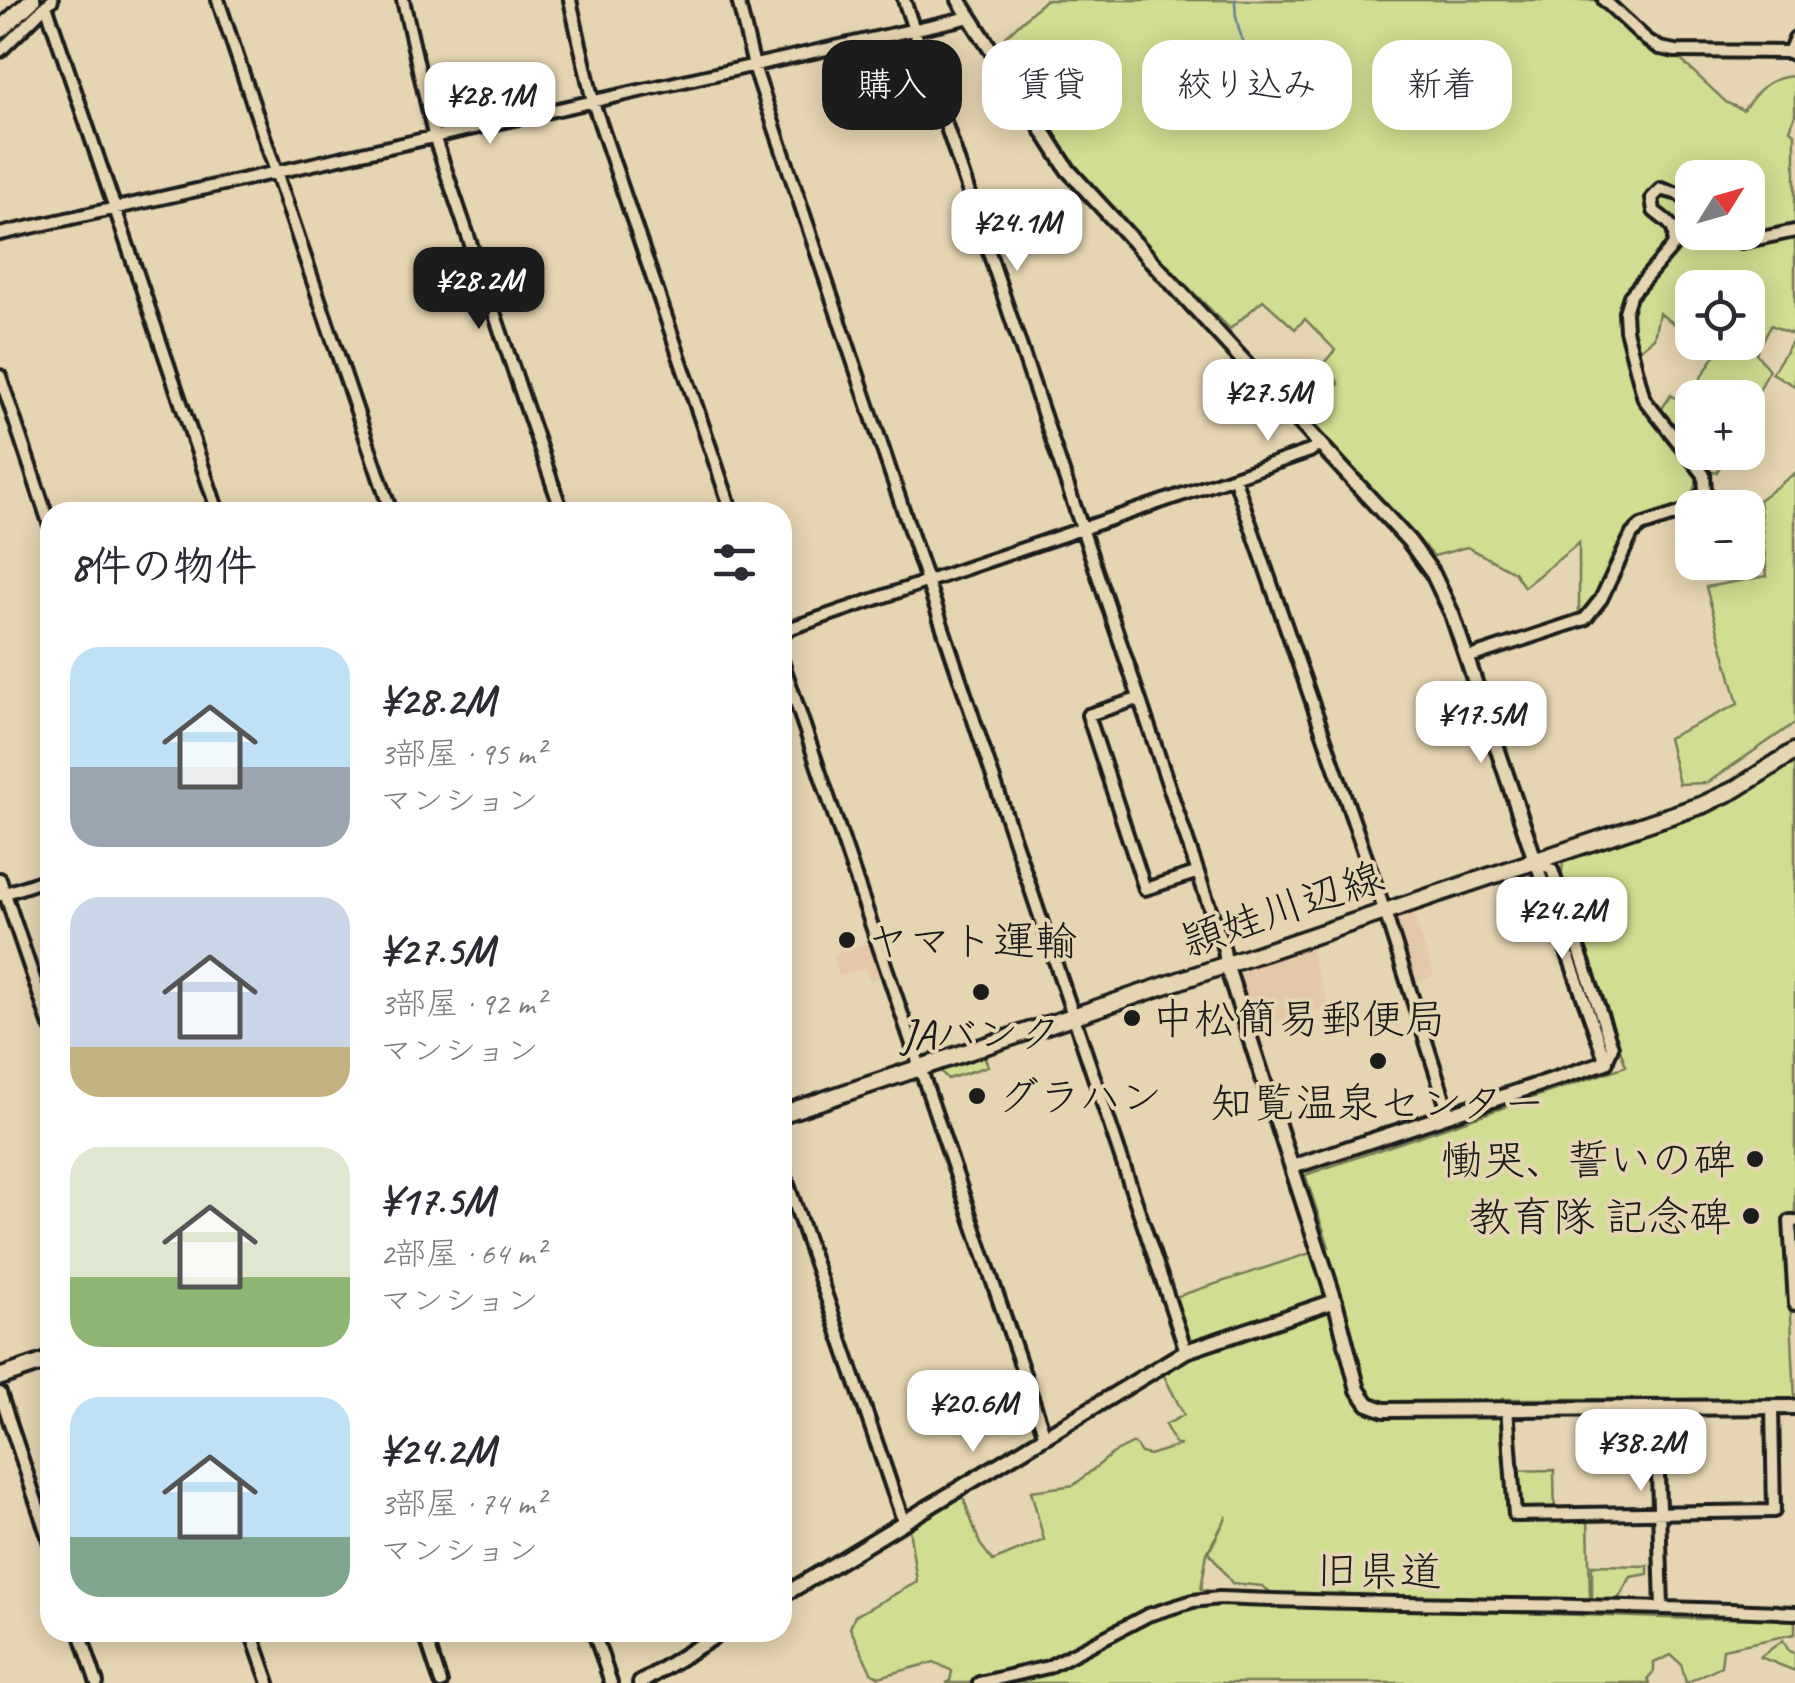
<!DOCTYPE html>
<html lang="ja">
<meta charset="utf-8">
<style>
body{margin:0;font-family:Caveat,"Klee One",sans-serif;background:#f2f2f3;color:#2b2b33;height:100vh;display:flex;flex-direction:column;font-size:38px;white-space:nowrap}
*{box-sizing:border-box;margin:0}
p{font-size:32px;color:#7c7c81}
.icon{flex:none;width:55px;height:55px;fill:none;stroke:currentColor;stroke-width:2;stroke-linecap:round;stroke-linejoin:round}
.map{position:relative;flex:1;overflow:hidden}
.panel{position:absolute;left:40px;top:502px;width:752px;height:1140px;display:flex;flex-direction:column;background:#fff;border-radius:30px;box-shadow:0 5px 25px #0003}
.panel>*{flex:none}
.banner{position:absolute;left:822px;top:40px;width:822px;height:90px;display:flex;gap:20px}
.needle{width:65px;rotate:53deg}
.tools{position:absolute;left:1675px;top:160px;display:grid;gap:20px}
.tools a{display:grid;place-items:center;width:90px;height:90px;border-radius:20px;background:#fff;box-shadow:0 5px 25px #0003;font-size:50px}
.price{position:absolute;translate:-50% -85px;padding:0 22px;border-radius:20px;background:#fff;color:#222;font-size:32px;line-height:65px;filter:drop-shadow(0 2px 5px #0008)}
.price::after{content:'';position:absolute;left:50%;top:60px;width:30px;height:22px;margin-left:-15px;background:inherit;clip-path:polygon(0 0,100% 0,50% 100%)}
.price.active{background:#1c1c1c;color:#fff}
ul{padding:0;list-style:none}
li{display:flex;align-items:center;gap:30px;height:250px;padding:0 30px}
li span{display:grid;place-items:center;flex:none;width:280px;height:200px;border-radius:30px;color:#555}
li>.icon{margin-inline-start:auto}
span .icon{width:120px;height:120px;fill:#fffc;stroke-width:1}
li b{font-size:42px}
h2{display:flex;justify-content:space-between;align-items:center;height:120px;padding:0 30px;font-size:42px}
.chip{padding:0 35px;border-radius:30px;background:#fff;box-shadow:0 5px 25px #0003;font-size:35px;line-height:90px}
.chip.active{background:#1c1c1c;color:#fff}
.map>svg:first-child{display:block}
.built{fill:#e4c8aa}
.green{fill:#d1dd90;stroke:#767c56;stroke-width:2.5;fill-rule:evenodd}
.lines{fill:none;stroke-linecap:round;stroke-linejoin:round}
.stream{stroke:#66819c;stroke-width:2.5}
.minor-casing{stroke:#1c1c1c;stroke-width:18}
.tertiary-casing{stroke:#1c1c1c;stroke-width:20}
.primary-casing{stroke:#1c1c1c;stroke-width:22}
.minor{stroke:#e6d5b2;stroke-width:10}
.tertiary{stroke:#e6d5b2;stroke-width:12}
.primary{stroke:#e6d5b2;stroke-width:15}
.poi-dot{fill:#1c1c1c;stroke:#e6d5b2;stroke-width:4}
.labels{text-anchor:middle;stroke-width:8;stroke-linejoin:round;paint-order:stroke}
.street-label{font-size:42px;fill:#1c1c1c;stroke:#e6d5b2}
.poi-label{font-size:42px;fill:#1c1c1c;stroke:#e6d5b2;text-anchor:start}
</style>
<div class="map">
<svg width="1795" height="1683" viewBox="0 0 1795 1683">
<rect width="100%" height="100%" fill="#e6d5b2"/>
<filter id="ink" filterUnits="userSpaceOnUse"><feTurbulence type="fractalNoise" baseFrequency=".01" numOctaves="2"/><feDisplacementMap in="SourceGraphic" scale="20" xChannelSelector="R" yChannelSelector="G"/><feConvolveMatrix kernelMatrix="1 2 1 2 8 2 1 2 1" color-interpolation-filters="sRGB"/></filter>
<g filter="url(#ink)">
<path class="built" d="M1412,909L1434,976L1413,983L1393,921L1398,913Z
M872,941L884,976L869,980L864,968L839,976L832,955Z
M1308,944L1329,1007L1255,1031L1239,983L1242,975L1250,963Z"/>
<path class="green" d="M1045,0H1596L1646,47L1680,59L1727,103L1743,110C1759,90 1767,77 1795,76V115L1790,130L1795,133V325L1791,334L1771,325L1756,353L1769,370L1748,413V398H1692V451L1661,410L1671,395L1684,404L1723,343L1748,342V288H1692V336L1659,313L1654,338L1629,358L1642,406L1693,467L1699,481C1695,487 1691,495 1686,501C1669,517 1640,513 1624,534C1606,558 1607,599 1579,616V543L1524,587L1514,572L1467,547L1434,556L1304,416L1339,384L1324,363L1335,350L1305,319L1295,329L1263,300L1230,329L1102,201L1024,93L999,51L1007,35ZM1692,178H1748V232H1692Z
M1795,337V386L1772,373Z
M1694,453H1727L1717,472H1709Z
M1795,473V723L1707,783L1679,784L1668,738L1738,704L1706,587L1767,576L1759,500Z
M1795,761V1234H1787L1795,1399H1502L1508,1471L1554,1470L1555,1519L1588,1518L1590,1599L1276,1596L1262,1586L1232,1583L1209,1552L1227,1516L1207,1553L1201,1589L1280,1605L1696,1619L1795,1617V1634L1723,1649L1721,1666L1686,1683L1681,1664L1671,1655L1654,1663V1671L1648,1678L1650,1683H946L950,1681L952,1671L934,1662L879,1677L871,1672L850,1628L855,1616L917,1582L909,1528L963,1497L980,1544L993,1561L1044,1540L1031,1491L1074,1485L1112,1454L1134,1443L1141,1453L1149,1455L1181,1445H1176L1165,1425L1184,1415L1162,1372L1192,1355L1172,1298L1329,1247L1305,1175L1626,1066L1561,880L1563,863L1569,858L1712,812Z
M984,1055L988,1066L948,1079L939,1069Z
M1592,1565L1648,1566V1574L1631,1577L1617,1601L1592,1600Z
M1783,1640L1789,1651L1795,1653V1671L1760,1657Z"/>
<g class="lines">
<path class="stream" d="M1235,0C1234,31 1253,74 1283,88C1299,97 1317,103 1334,111"/>
<g class="minor-casing">
<path id="minor" d="M218,0L391,512
M403,0L435,139L562,512
M570,0L593,102L732,512
M738,0L754,66L1186,1351
M904,0L1224,950L1226,964
M1604,0L1647,40L1660,48L1675,51L1789,52L1795,55
M46,5L218,512
M0,51L52,0
M1789,52L1795,38
M1720,232L1742,242L1795,231
M0,234L970,17
M0,376L50,526
M1234,477L1386,915L1449,1114
M782,631L1310,451L1320,443
M1467,658L1585,619L1601,599L1632,534L1641,526L1689,510L1705,490L1704,475L1644,399L1626,330L1625,312L1630,296L1673,246C1678,225 1668,223 1654,211L1652,198L1661,189L1679,194L1692,204
M782,661L1045,1436
M1138,699L1088,715L1145,889L1196,873
M1535,861L1606,1062
M1536,861L1552,870L1612,1047L1606,1062
M0,879L50,1026
M0,895L50,878
M782,1167L904,1523
M1795,1221H1790L1795,1304
M0,1393L50,1543
M1656,1407L1662,1608
M1507,1408L1515,1515L1774,1511L1772,1408
M80,1632L97,1683
M251,1632L269,1683
M424,1632L441,1683
M594,1632L611,1683
M979,1683L1048,1667L1148,1615L1193,1601L1219,1598C1411,1606 1603,1603 1795,1613"/>
</g>
<g class="tertiary-casing">
<path id="tertiary" d="M959,0L1068,170L1409,541L1433,574L1452,614L1535,860
M1226,964L1335,1301L1358,1390L1368,1404L1384,1410L1795,1407
M1292,1167L1606,1062
M782,1596L1186,1351L1335,1301
M640,1683L722,1632"/>
</g>
<g class="primary-casing">
<path id="primary" d="M0,30L32,0
M782,1114L1702,805L1736,789L1795,751
M0,1377L50,1360"/>
</g>
<use href="#minor" class="minor"/>
<use href="#tertiary" class="tertiary"/>
<use href="#primary" class="primary"/>
</g>
</g>
<g class="poi-dot">
<circle cx="847" cy="940" r="10"/>
<circle cx="981" cy="992" r="10"/>
<circle cx="1132" cy="1018" r="10"/>
<circle cx="1378" cy="1061" r="10"/>
<circle cx="977" cy="1096" r="10"/>
<circle cx="1755" cy="1159" r="10"/>
<circle cx="1751" cy="1216" r="10"/>
</g>
<g class="labels">
<g class="street-label">
<text transform="translate(1282 908) rotate(-19)" y="15">頴娃川辺線</text>
<text transform="translate(1379 1570) rotate(1)" y="15">旧県道</text>
</g>
<g class="poi-label">
<text x="867" y="955">ヤマト運輸</text>
<text x="1152" y="1033">中松簡易郵便局</text>
<text x="981" y="1048" text-anchor="middle">JAバンク</text>
<text x="997" y="1111">グラハン</text>
<text x="1378" y="1117" text-anchor="middle">知覧温泉センター</text>
<text x="1735" y="1174" text-anchor="end">慟哭、誓いの碑</text>
<text x="1731" y="1231" text-anchor="end">教育隊 記念碑</text>
</g>
</g>
</svg>
<div class="tools">
<a><svg class="needle" viewBox="-14 -14 28 28"><path d="M0-13l5 13h-10z" fill="#e53935"/><path d="M0 13l5-13h-10z" fill="#7c7c81"/></svg></a>
<a><svg class="icon" aria-label="locate" viewBox="0 0 24 24"><circle cx="12" cy="12" r="6"/><path d="M12 2v4M12 18v4M2 12h4M18 12h4"/></svg></a>
<a>+</a>
<a>−</a>
</div>
<b class="price" style="left:490px;top:147px">¥28.1M</b>
<b class="price" style="left:1017px;top:274px">¥24.1M</b>
<b class="price active" style="left:479px;top:332px">¥28.2M</b>
<b class="price" style="left:1268px;top:444px">¥27.5M</b>
<b class="price" style="left:1481px;top:766px">¥17.5M</b>
<b class="price" style="left:1562px;top:962px">¥24.2M</b>
<b class="price" style="left:973px;top:1455px">¥20.6M</b>
<b class="price" style="left:1641px;top:1494px">¥38.2M</b>
<div class="banner">
<a class="chip active">購入</a>
<a class="chip">賃貸</a>
<a class="chip">絞り込み</a>
<a class="chip">新着</a>
</div>
<section class="panel">
<h2>8件の物件<svg class="icon" aria-label="filters" viewBox="0 0 24 24"><path d="M4 7h16M4 17h16"/><circle cx="9" cy="7" r="2"/><circle cx="15" cy="17" r="2"/></svg></h2>
<ul>
<li><span style="background:linear-gradient(#bfe0f5 60%,#9aa5b1 0)"><svg class="icon" aria-label="home" viewBox="0 0 24 24"><path d="M3 11l9-7 9 7M6 9v11h12V9"/></svg></span><div><b>¥28.2M</b><p>3部屋 · 95 m²</p><p>マンション</p></div></li>
<li><span style="background:linear-gradient(#c9d6e8 75%,#c2b280 0)"><svg class="icon" aria-label="home" viewBox="0 0 24 24"><path d="M3 11l9-7 9 7M6 9v11h12V9"/></svg></span><div><b>¥27.5M</b><p>3部屋 · 92 m²</p><p>マンション</p></div></li>
<li><span style="background:linear-gradient(#dfe7d0 65%,#8fb573 0)"><svg class="icon" aria-label="home" viewBox="0 0 24 24"><path d="M3 11l9-7 9 7M6 9v11h12V9"/></svg></span><div><b>¥17.5M</b><p>2部屋 · 64 m²</p><p>マンション</p></div></li>
<li><span style="background:linear-gradient(#bfe0f5 70%,#7fa58c 0)"><svg class="icon" aria-label="home" viewBox="0 0 24 24"><path d="M3 11l9-7 9 7M6 9v11h12V9"/></svg></span><div><b>¥24.2M</b><p>3部屋 · 74 m²</p><p>マンション</p></div></li>
</ul>
</section>
</div>
